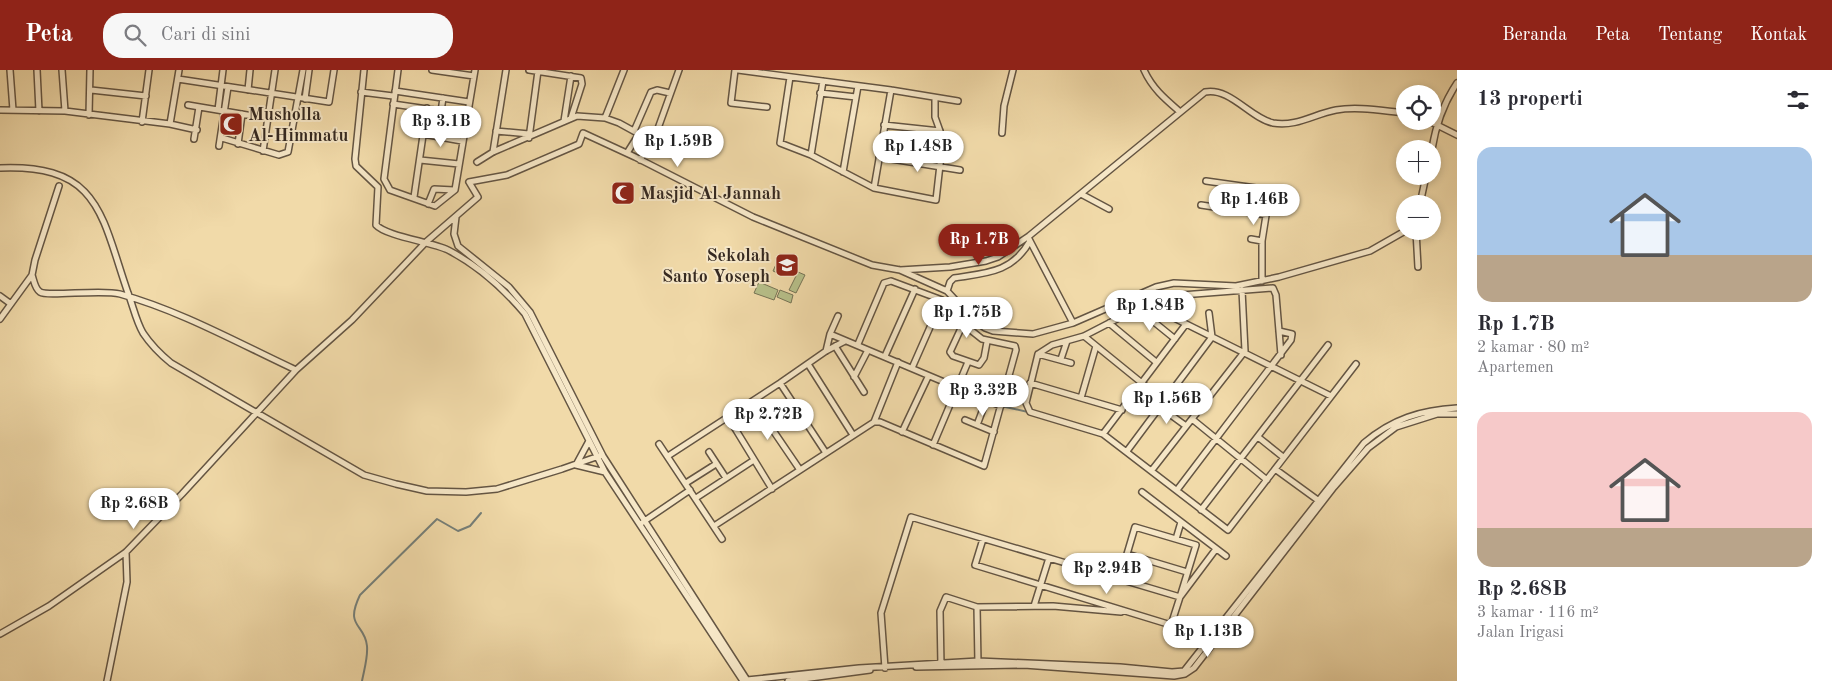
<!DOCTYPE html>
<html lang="id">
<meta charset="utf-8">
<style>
body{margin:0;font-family:"Old Standard TT",serif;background:#f7f7f7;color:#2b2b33;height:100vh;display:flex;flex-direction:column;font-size:19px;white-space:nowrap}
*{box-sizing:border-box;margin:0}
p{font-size:16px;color:#7c7c81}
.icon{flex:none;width:28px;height:28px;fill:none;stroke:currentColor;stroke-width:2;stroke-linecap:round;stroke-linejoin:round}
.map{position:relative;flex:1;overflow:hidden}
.drawer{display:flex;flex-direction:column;background:#fff;width:375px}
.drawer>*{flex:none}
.tools{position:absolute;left:1396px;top:15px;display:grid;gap:10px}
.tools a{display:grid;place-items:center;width:45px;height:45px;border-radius:50%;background:#fff;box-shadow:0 2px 8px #0003;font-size:25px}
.price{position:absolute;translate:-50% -42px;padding:0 11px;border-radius:18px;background:#fff;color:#222;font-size:16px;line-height:32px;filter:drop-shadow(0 1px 2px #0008)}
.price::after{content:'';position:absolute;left:50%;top:30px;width:15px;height:11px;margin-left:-8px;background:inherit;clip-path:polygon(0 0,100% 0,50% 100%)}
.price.current{background:#8f2418;color:#fff}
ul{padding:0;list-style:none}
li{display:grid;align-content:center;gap:10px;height:265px;padding:0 20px}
li span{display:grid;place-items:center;height:155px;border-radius:15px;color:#555}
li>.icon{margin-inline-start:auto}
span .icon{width:90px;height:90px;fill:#fffc;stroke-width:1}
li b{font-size:21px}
h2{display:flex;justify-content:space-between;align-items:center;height:60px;padding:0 20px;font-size:21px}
header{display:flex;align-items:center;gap:30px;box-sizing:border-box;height:70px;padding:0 25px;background:#8f2418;color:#fff}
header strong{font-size:24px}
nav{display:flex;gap:28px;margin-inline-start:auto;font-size:18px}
.search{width:350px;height:45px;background:#f7f7f7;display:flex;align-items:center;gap:12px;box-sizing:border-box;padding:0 18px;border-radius:20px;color:#7c7c81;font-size:19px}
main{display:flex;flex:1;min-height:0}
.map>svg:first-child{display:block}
.green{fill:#b7c08a;stroke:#767456}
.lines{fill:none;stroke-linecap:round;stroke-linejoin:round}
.stream{stroke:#757f79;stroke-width:2}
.street-casing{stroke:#645543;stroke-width:8}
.street{stroke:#f6e7c7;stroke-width:5}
.labels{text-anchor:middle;stroke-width:4;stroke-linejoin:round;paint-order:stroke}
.poi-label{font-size:18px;font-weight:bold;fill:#352921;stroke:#f6e7c7;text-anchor:start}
</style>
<header>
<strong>Peta</strong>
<div class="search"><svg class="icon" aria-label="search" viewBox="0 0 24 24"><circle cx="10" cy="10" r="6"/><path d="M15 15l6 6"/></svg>Cari di sini</div>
<nav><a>Beranda</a><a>Peta</a><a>Tentang</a><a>Kontak</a></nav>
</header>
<main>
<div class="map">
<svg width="1457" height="611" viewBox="0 0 1457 611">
<rect width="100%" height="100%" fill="#f1daa9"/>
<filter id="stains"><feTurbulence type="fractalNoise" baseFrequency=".004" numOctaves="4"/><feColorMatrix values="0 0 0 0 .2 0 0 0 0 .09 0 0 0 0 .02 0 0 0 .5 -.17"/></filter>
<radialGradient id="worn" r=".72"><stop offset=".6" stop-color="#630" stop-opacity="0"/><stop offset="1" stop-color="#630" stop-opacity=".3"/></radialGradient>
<path class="green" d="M778,190L787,194L782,205L773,201Z
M798,202L805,205L796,223L789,220Z
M759,212L778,220L774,230L754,223Z
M780,220L793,225L791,233L777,227Z"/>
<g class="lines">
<path class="stream" d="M1001,336L1028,342
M362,611C364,600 368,588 367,576C365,553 344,558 360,525L437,449L458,461L470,456L481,443"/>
<g class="street-casing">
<path id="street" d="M10,0L13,40
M37,0L39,41
M62,0L65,41
M364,0L355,89L356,96L378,117L376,155C386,166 431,172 448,180C477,195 504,219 525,244L605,402L743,611
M398,0L384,109L390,120L435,136L455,120L475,0
M432,0L474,6
M529,0L581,8L582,14L571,48
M735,0L731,33L767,37
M738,0L891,20L958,31
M1144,0C1152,18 1165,29 1179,41
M790,7L780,73L811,85L874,118L936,130L941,86L940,61L935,47V28
M178,9L329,32L334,0
M91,20L146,26
M248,20L250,0
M395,21L469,32
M361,22L393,26
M820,23L856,27
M305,29L309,0
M393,34L441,41
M188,35L253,46
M0,40L65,41L170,54L197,60
M218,40L223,0
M89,45L90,0
M440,48L443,28
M605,48L624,0
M564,51L571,6
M1429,51L1457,65
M142,52L149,0
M170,54L179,0
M884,55L940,61
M496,61L529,64
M634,61L651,22L657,20L670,23
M1002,63L1004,36L1013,0
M423,64L462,71
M222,68L279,85L288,82L303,0
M529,68L538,1
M194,69L199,37
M238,74L242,44
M219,76L228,17
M1432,79C1436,54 1443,34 1457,13
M263,81L275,0
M493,82L506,0
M627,83L639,64
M811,85L823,11
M879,87L960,100
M420,90L459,94
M640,90L656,64L679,0
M477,92L493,82L577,46L605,48L619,53L670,81L674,74L656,64
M0,98C100,94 101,145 128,223C133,236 136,251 143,263C151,275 160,284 171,293L364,405L396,414L427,421L466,422L497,419L562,399L599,386
M843,102L858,16
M1206,111L1270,120L1262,171V211
M874,118L891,20
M1081,124L1109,139
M414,127L427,38
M428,134L434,119L454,120
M1420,134L1426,106
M1201,135L1266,145
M456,147L454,164L458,176L509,217L530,242L603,386L747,610L859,598L978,591L1120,597L1172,602L1184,601L1364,373C1392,349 1421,340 1457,338
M1416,161L1418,197
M1029,169L1073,253
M1251,169L1262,171
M900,200L947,221L975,251L985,258L993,261L1033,264L1073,253L1156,217L1174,213L1236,216L1279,207L1370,181L1405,161
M32,205L35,190L59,116
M947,221L950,212L954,208C986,203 1012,203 1030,171
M0,226L11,234
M1146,234L1169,226L1273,218L1276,225L1281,285
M1138,239L1175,269
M0,249L32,205C34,211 35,219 40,222C48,227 101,219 120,224C181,241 238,273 296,300
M1109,253L1156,292
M963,254L950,282L953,286L979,295L984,288L987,272
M830,264L838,246
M1084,266L1164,331
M835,276L864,322
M826,281L830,264L1001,336
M1038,284L1071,293
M885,286L915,219
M1061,289L1067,271
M808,294L853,365
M912,298L942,230
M854,307L868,280
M780,313L826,383
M1030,313L1122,340
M1170,324L1196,344
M1331,326L1146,234L1084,266L1052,275L1038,284L1026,333L1030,342L1103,364L1228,460L1356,294
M1081,328L1096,276
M753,331L800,400
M1160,337L1186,356
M728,347L772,419
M1192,349L1267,410
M965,350L994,362
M874,352L898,292
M977,355L986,331
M902,362L928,307
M1103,364L1186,254
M1258,367L1283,387
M589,371L576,395L605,402
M659,374L722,469
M933,375L968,292
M1127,381L1212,267L1209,243
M709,382L726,408
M668,386L780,313L826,281L845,271
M1275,399L1319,431
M1152,400L1245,281L1242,220
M686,413L716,394
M1177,420L1291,270L1292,264L1279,261
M1142,422L1226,486
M696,428L754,390
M1201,440L1328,275
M643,452L690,420
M714,456L874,352H880L984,396L1016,280L1015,276L982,269L963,254L942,230L891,211L884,213L858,274
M983,469L975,495L1171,555L1180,527L1216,479
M1176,469L1181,452
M1034,536L1049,488
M977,537L1053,536L1121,542
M0,564L49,536L126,482L182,424L296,300L352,250L426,172L478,127L469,112L507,105L579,74L583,63L635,87L753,147L872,195L900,200L950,197L986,191L998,187L1029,166L1205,22C1230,17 1250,48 1273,53C1297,57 1314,44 1336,40C1358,36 1383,41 1405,43
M941,596L940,541L946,527L977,537L978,594
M916,597L1024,595L1174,606L1185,604L1194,598L1334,417L1368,378L1396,357L1437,344H1457
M885,598L881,543L911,447L1180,527L1196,475L1135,457L1127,484L1187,502
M107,611L127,512L126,482
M788,611L870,600"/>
</g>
<use href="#street" class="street"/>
</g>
<defs>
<g id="mosque-square" transform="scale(1.25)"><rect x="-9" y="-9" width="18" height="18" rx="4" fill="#8f2418" stroke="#f6e7c7"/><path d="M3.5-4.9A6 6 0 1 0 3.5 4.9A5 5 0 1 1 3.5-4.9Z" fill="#fff"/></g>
<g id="school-square" transform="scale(1.25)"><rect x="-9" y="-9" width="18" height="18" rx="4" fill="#8f2418" stroke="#f6e7c7"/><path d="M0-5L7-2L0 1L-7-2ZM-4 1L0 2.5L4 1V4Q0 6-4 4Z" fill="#fff"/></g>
</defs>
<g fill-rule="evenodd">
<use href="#mosque-square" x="231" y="54"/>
<use href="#mosque-square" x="623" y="123"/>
<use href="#school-square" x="787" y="195"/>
</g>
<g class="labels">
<g class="poi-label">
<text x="248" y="50">Musholla<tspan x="248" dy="21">Al-Himmatu</tspan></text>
<text x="640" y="129">Masjid Al Jannah</text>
<text x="770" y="191" text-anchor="end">Sekolah<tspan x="770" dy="21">Santo Yoseph</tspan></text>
</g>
</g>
<rect width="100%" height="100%" filter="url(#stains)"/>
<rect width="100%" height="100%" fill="url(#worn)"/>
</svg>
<div class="tools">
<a><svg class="icon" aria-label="locate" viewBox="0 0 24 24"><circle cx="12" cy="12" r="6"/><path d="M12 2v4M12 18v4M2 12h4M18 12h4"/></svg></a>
<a>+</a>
<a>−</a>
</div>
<b class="price" style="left:441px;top:78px">Rp 3.1B</b>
<b class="price" style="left:678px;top:98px">Rp 1.59B</b>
<b class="price" style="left:918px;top:103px">Rp 1.48B</b>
<b class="price" style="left:1254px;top:156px">Rp 1.46B</b>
<b class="price current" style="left:979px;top:196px">Rp 1.7B</b>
<b class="price" style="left:1150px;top:262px">Rp 1.84B</b>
<b class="price" style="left:967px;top:269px">Rp 1.75B</b>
<b class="price" style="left:983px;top:347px">Rp 3.32B</b>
<b class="price" style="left:1167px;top:355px">Rp 1.56B</b>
<b class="price" style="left:768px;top:371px">Rp 2.72B</b>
<b class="price" style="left:134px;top:460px">Rp 2.68B</b>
<b class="price" style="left:1107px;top:525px">Rp 2.94B</b>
<b class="price" style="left:1208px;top:588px">Rp 1.13B</b>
</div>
<section class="drawer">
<h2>13 properti<svg class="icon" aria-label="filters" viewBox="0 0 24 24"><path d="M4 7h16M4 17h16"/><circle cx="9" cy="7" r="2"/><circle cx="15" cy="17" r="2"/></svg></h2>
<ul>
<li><span style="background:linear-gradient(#a9c7e8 70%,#b9a48a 0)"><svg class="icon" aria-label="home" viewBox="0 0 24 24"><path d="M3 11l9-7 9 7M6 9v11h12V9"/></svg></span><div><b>Rp 1.7B</b><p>2 kamar · 80 m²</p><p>Apartemen</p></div></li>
<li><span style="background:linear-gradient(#f6c9c9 75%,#b9a48a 0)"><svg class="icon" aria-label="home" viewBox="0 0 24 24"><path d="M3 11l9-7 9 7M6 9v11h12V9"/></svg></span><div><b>Rp 2.68B</b><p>3 kamar · 116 m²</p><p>Jalan Irigasi</p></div></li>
</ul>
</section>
</main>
